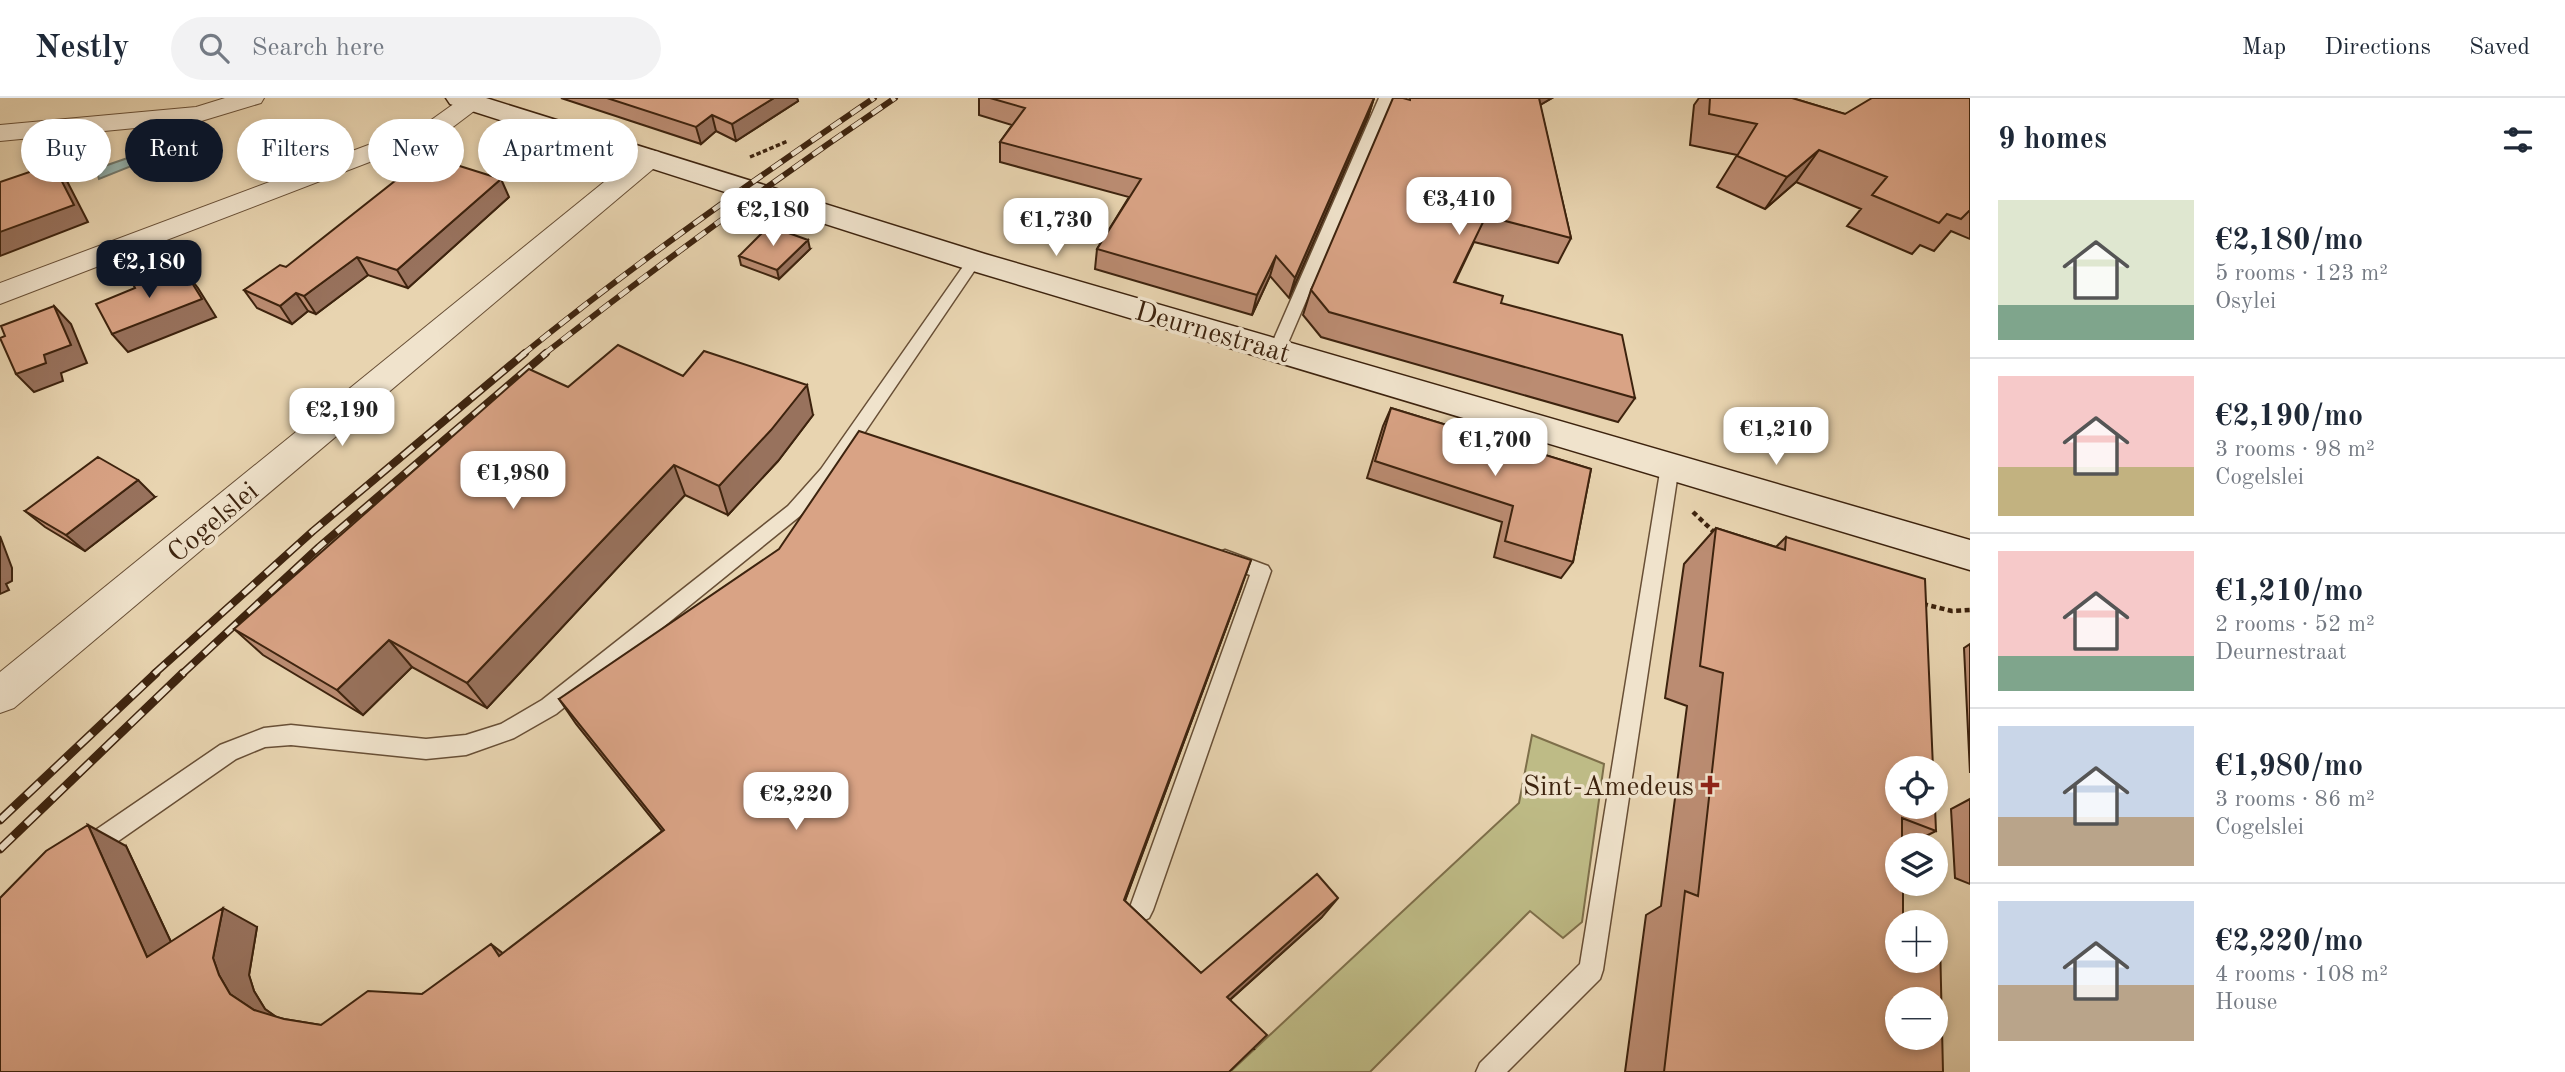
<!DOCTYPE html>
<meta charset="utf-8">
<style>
body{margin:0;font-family:"Old Standard TT",serif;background:#f2f2f3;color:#1f2937;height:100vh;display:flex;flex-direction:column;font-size:26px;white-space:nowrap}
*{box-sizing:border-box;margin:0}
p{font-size:23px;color:#747a83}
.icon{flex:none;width:38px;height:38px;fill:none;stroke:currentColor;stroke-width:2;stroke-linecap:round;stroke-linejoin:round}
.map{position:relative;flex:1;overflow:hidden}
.sheet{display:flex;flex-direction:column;background:#fff;width:595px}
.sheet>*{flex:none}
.guide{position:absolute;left:21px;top:21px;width:665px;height:63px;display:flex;gap:14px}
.buttons{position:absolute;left:1885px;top:658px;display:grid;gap:14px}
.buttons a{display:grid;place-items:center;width:63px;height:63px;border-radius:50%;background:#fff;box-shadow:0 4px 10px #0003;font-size:35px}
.price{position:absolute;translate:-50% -60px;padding:0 16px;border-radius:14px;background:#fff;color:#222;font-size:23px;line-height:46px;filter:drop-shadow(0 2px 4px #0008)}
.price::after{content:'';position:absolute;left:50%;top:42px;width:21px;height:16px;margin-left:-10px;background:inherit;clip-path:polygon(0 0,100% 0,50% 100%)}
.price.selected{background:#111827;color:#fff}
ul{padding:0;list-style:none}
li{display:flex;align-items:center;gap:21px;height:175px;padding:0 28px}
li+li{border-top:2px solid #e0e1e3}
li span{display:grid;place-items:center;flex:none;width:196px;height:140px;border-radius:0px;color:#555}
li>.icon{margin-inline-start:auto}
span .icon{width:84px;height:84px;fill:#fffc;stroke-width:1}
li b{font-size:30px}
h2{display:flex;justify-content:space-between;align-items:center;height:84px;padding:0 28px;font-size:30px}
.pill{padding:0 24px;border-radius:32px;background:#fff;box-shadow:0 4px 10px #0003;font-size:24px;line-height:63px}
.pill.selected{background:#111827;color:#fff}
header{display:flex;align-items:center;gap:42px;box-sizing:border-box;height:98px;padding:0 35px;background:#fff;border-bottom:2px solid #e0e1e3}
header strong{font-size:33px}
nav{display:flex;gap:38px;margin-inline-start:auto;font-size:24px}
.search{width:490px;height:63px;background:#f2f2f3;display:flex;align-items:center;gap:18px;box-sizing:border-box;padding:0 24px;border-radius:38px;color:#747a83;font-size:26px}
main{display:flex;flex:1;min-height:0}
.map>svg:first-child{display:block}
.green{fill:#bebb86;stroke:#7e6f4a;stroke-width:2}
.water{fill:#98b7b2;stroke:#747c70;stroke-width:2}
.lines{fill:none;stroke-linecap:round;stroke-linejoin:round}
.lane-casing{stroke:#684f36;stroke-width:3}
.street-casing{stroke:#684f36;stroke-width:2}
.secondary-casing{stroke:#3d230e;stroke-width:3}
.path-far1{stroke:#3d230e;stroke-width:3.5;stroke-dasharray:4.5 2.5;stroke-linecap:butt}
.path{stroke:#3d230e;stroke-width:4.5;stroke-dasharray:5 3.5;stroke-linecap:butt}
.lane{fill:#f0e3cc;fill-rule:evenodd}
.street{fill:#f0e3cc;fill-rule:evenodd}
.secondary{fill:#f0e3cc;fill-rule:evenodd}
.rail-far2-casing{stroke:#3d230e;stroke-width:6}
.rail-far1-casing{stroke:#3d230e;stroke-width:8}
.rail-casing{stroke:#3d230e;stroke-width:9}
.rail-far2{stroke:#f0e3cc;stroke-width:4.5;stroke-dasharray:12;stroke-linecap:butt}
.rail-far1{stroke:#f0e3cc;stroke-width:5;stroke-dasharray:15;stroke-linecap:butt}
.rail{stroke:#f0e3cc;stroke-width:6;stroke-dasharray:18;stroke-linecap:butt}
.wall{fill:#bb8c72;stroke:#3d230e;stroke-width:2}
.shaded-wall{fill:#98725d;stroke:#3d230e;stroke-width:2}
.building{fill:#d9a385;stroke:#3d230e;stroke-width:2;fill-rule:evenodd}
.poi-dot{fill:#8f2418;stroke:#f0e3cc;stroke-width:2.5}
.labels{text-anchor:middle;stroke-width:7;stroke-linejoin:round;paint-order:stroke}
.street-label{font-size:28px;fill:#3d230e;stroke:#f0e3cc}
.poi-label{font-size:28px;fill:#3d230e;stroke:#f0e3cc;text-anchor:end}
</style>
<header>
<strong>Nestly</strong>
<div class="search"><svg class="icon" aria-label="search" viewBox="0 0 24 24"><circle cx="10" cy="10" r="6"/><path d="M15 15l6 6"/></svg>Search here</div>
<nav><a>Map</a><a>Directions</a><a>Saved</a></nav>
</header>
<main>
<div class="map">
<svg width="1970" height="974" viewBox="0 0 1970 974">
<rect width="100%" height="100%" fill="#e8d4b0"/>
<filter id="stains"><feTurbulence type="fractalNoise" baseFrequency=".00286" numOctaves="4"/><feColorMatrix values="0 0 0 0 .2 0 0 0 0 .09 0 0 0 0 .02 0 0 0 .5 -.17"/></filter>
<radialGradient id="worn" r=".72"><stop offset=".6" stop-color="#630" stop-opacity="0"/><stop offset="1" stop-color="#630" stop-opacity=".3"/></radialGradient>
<path class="green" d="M1532,637L1604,666L1582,824L1563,840L1530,813L1370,974H1230L1519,705Z"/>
<path class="water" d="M139,56L148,57L149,61L99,81L96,71Z"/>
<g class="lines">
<g class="lane-casing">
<path id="lane" d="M1379,0H1393L1285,252L1277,258L1271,256L1269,252Z
M974,158L982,163L979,166L833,381L800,418L556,616L514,640L466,657L426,661L291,647L265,649L236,661L94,760L86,763L78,760L75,752L78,744L220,647L264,630L291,627L426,641L466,637L501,626L542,602L788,408L821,371L969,160Z
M1670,361L1676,363L1679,368L1603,872L1600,881L1507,974H1476L1480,965L1580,866L1661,368L1664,363Z
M1225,452L1268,468L1271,473L1153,812L1149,820L1141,824L1133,820L1129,812L1250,477L1218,465L1216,460L1218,455Z"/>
</g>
<g class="street-casing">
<path id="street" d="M225,0H264L261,5L198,24L0,43V27L196,9Z
M462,0H483L486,4L445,35L0,206V185L427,25Z
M650,52L659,54L663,60L659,66L14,610L0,615V574L641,54Z"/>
</g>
<g class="secondary-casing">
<path id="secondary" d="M446,0H486L985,156L1970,442V472L963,170L450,6Z"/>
</g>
<path class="path-far1" d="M750,59L788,43"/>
<path class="path" d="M1693,414L1717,437
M1923,506L1952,513L1970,512"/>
<use href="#lane" class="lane"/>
<use href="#street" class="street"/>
<use href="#secondary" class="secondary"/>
<g class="rail-far2-casing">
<path id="rail-far2" d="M522,257C635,165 754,82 874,0
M543,257C658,167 774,82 895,0"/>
</g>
<g class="rail-far1-casing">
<path id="rail-far1" d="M154,576L313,433L525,255
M182,576L319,449L546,255"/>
</g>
<g class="rail-casing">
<path id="rail" d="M0,722L156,575
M0,751L183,575"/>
</g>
<use href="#rail-far2" class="rail-far2"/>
<use href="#rail-far1" class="rail-far1"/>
<use href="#rail" class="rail"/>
</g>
<path class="wall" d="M561,0H797L798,3L736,43L716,33L701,46Z
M979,0H1374L1368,19L1289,200L1270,178L1252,217L1095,171L1097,151L1129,99L1000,64V44L1012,27L979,17Z
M1410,0H1552L1540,7L1571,140L1558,165L1474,144L1455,184L1501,205L1635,300L1618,324L1321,239L1303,217L1311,192Z
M1699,0H1792L1845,16L1970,0V141L1951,133L1934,153L1920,147L1912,156L1847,128L1861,111L1796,84L1765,111L1717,89L1737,57L1690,47L1694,7Z
M509,99L408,190L368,177L316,216L308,213L292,226L257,210L244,192L286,169Z
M810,151L779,181L741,167L739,158Z
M683,278L813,317L778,363L728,417L685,397L487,610L412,569L363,617L263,557L234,531Z
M1391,310L1591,371L1573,464L1561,480L1494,459L1502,424L1367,380L1383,328Z
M155,399L85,453L45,429L25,413Z
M1716,430L1776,449L1786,439L1936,733L1908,747H1897V824L1943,974H1625L1646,817L1661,808L1687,608L1665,600L1684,466Z
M1241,490L1125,803L1201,875L1322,819L1230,902L1254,951L0,974L126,748L171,844L257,829L249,877L254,893L265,911L276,919L284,921L321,927L422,896L503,856L662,733L576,626L559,601Z
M1970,546V675L1964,550Z
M1970,701V786L1955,780L1951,711Z"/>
<path class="shaded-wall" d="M774,0H797L798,3L736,43L732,26Z
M1374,0L1368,19L1289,200L1295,180Z
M1532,0H1552L1525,16Z
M712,17L716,33L701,46L696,29Z
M1819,52L1796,84L1765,111L1787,79Z
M53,66L67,83L88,124L0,158V134Z
M501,81L509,99L408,190L397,172Z
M808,142L810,151L779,181L777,172Z
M1276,158L1270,178L1252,217L1257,197Z
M357,159L368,177L316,216L304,198Z
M184,172L198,190L216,219L128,254L112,236Z
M296,195L308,213L292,226L280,208Z
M54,208L71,226L87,265L61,275L63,283L34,294L16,276L44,257Z
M807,287L813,317L778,363L728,417L719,388Z
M674,367L685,397L487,610L467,585Z
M138,382L155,399L85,453L66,437Z
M0,438L12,470V483L6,486L9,492L0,496Z
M1251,462L1241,490L1118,821L1124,802Z
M389,542L412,569L363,617L337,592Z
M88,727L126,748L186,876L147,859Z
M1338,800L1322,819L1215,915L1227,899Z
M223,810L257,829L249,877L254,893L265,911L288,927L254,912L230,896L219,877L213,860Z
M491,846L513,863L499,858Z"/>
<path class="building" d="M607,0H774L732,26L712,17L696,29Z
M990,0H1374L1295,180L1276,158L1257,197L1097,151L1141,81L1000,44L1025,10Z
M1393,0H1403L1410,2V0H1539L1571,140L1486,118L1454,184L1503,198L1501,205L1622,237L1635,300L1329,214L1311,192Z
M1710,0H1792L1845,16L1872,0H1970V112L1961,121L1947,116L1939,125L1872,97L1887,79L1819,52L1787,79L1737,58L1757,26L1709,16Z
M431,59L501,81L397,172L357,159L304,198L296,195L280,208L244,192L280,167L286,169L424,60Z
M53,66L74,107L0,134V84Z
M769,128L808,142L777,172L739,158Z
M170,169L174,175L184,172L202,201L112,236L96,206L135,190L132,184Z
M54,208L71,247L44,257L46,265L16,276L0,240L5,238L1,228Z
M618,247L683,278L704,253L807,287L771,332L719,388L674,367L467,585L389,542L337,592L234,531L529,271L568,289Z
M1391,310L1591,371L1573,464L1505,443L1513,408L1375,363Z
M859,333L1251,462L1124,802L1201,875L1317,776L1338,800L1227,899L1267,937L1229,974H0V800L46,753L88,727L147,859L223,810L213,860L219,877L230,896L254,912L284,921L321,927L368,893L422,896L491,846L499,858L664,732L559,601L779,451Z
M98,359L138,382L66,437L25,413Z
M1716,430L1785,452L1786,439L1925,481L1933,670H1897V709H1935L1936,733L1902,720V747H1897V786H1903V824H1897V863H1936V841L1940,843L1943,974H1664L1685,793L1698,798L1723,575L1700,568ZM1897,901H1936V940H1897Z"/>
<path class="poi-dot" d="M1706.5 676.5h7v7h7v7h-7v7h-7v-7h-7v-7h7z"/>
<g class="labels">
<g class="street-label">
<text transform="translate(1213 233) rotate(16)" y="10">Deurnestraat</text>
<text transform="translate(212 423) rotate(-40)" y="10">Cogelslei</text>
</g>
<g class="poi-label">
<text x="1694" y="697">Sint-Amedeus</text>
</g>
</g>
<rect width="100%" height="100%" filter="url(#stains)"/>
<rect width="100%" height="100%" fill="url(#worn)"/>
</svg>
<div class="buttons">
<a><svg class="icon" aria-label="locate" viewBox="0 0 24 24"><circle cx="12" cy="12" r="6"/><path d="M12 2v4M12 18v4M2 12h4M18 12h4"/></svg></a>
<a><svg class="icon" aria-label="layers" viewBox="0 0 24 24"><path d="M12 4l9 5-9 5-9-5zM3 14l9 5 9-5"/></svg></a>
<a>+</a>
<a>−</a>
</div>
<b class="price" style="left:1459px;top:139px">€3,410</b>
<b class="price" style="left:773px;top:150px">€2,180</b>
<b class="price" style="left:1056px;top:160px">€1,730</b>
<b class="price selected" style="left:149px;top:202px">€2,180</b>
<b class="price" style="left:342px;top:350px">€2,190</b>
<b class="price" style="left:1776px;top:369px">€1,210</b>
<b class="price" style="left:1495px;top:380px">€1,700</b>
<b class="price" style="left:513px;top:413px">€1,980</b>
<b class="price" style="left:796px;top:734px">€2,220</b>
<div class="guide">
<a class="pill">Buy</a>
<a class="pill selected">Rent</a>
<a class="pill">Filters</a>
<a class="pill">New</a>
<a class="pill">Apartment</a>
</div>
</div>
<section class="sheet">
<h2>9 homes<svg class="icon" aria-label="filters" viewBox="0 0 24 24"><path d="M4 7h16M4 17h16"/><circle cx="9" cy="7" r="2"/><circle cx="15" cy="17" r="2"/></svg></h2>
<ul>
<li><span style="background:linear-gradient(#dfe7d0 75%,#7fa58c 0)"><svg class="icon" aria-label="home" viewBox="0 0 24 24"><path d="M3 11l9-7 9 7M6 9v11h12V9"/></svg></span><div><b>€2,180/mo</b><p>5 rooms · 123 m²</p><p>Osylei</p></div></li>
<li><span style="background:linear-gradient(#f6c9c9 65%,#c2b280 0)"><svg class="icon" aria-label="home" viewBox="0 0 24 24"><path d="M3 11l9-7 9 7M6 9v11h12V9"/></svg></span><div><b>€2,190/mo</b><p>3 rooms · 98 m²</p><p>Cogelslei</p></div></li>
<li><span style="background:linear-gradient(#f6c9c9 75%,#7fa58c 0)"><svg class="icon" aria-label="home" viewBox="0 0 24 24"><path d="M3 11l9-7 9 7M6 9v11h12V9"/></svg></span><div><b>€1,210/mo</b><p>2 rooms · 52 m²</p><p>Deurnestraat</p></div></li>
<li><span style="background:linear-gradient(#c9d6e8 65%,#b9a48a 0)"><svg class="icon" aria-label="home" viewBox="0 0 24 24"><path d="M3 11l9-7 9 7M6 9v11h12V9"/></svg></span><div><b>€1,980/mo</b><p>3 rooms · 86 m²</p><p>Cogelslei</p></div></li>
<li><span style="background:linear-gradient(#c9d6e8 60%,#b9a48a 0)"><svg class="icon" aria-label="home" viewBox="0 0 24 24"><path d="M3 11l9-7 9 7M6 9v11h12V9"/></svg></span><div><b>€2,220/mo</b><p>4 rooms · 108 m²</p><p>House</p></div></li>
</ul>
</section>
</main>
